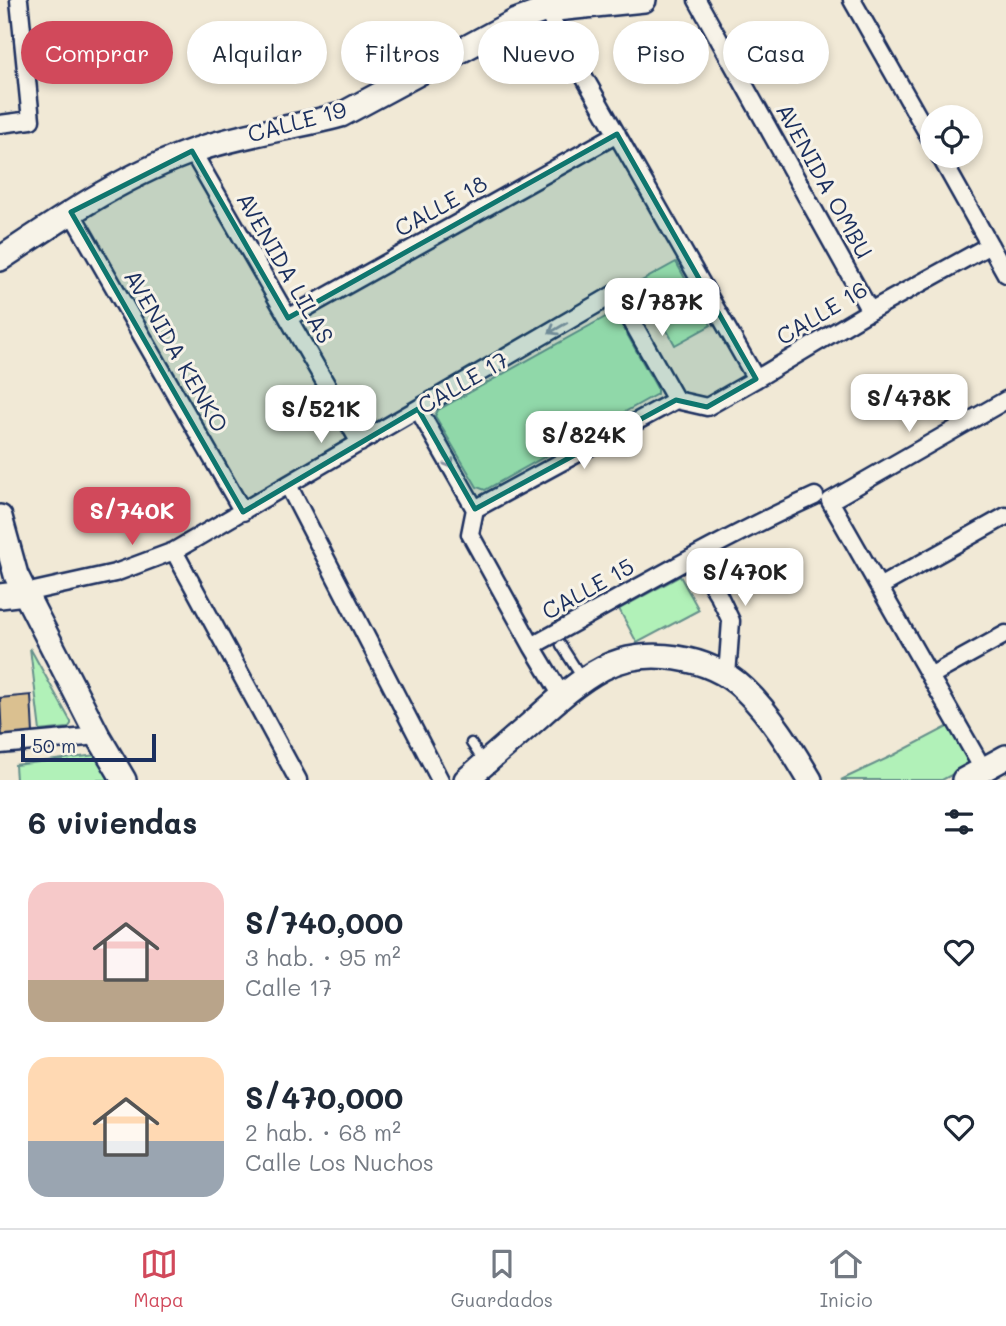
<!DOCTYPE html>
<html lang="es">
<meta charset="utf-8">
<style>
body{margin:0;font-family:Mali,sans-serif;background:#f2f2f3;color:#1f2937;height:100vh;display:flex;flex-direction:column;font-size:26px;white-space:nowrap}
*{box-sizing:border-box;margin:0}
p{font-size:23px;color:#747a83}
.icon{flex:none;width:38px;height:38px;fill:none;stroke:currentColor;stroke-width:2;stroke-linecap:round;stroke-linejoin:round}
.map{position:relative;height:780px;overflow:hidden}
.panel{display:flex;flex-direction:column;background:#fff;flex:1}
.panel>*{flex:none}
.hud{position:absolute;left:21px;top:21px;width:964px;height:63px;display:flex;gap:14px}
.buttons{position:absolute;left:920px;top:105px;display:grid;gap:14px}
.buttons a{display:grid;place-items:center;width:63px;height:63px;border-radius:50%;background:#fff;box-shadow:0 4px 10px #0003;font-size:35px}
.scale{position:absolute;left:21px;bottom:18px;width:135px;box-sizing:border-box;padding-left:7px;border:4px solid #1b2f5e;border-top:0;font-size:19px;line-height:24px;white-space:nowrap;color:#1b2f5e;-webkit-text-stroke:5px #f7f3e8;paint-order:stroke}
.price{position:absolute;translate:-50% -60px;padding:0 16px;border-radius:14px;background:#fff;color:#222;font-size:23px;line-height:46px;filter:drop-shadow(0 2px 4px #0008)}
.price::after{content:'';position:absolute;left:50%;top:42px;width:21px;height:16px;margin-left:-10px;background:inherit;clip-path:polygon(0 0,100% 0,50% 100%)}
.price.active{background:#d1495b;color:#fff}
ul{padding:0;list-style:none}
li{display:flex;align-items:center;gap:21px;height:175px;padding:0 28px}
li span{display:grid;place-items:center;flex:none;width:196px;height:140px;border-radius:21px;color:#555}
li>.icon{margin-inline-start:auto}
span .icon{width:84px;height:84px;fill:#fffc;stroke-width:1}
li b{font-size:30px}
h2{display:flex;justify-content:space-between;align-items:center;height:84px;padding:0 28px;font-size:30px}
.tag{padding:0 24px;border-radius:32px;background:#fff;box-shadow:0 4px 10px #0003;font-size:24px;line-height:63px}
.tag.active{background:#d1495b;color:#fff}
.menu{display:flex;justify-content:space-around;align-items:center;height:98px;border-top:2px solid #e0e1e3;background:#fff;font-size:19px;color:#747a83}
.menu a{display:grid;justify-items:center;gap:4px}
.menu .active{color:#d1495b}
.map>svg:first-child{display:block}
.green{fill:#b1f1b8;stroke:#66908b;stroke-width:2}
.building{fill:#dac090;stroke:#1b2f5e;stroke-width:2}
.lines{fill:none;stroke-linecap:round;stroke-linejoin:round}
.lane-casing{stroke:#1b2f5e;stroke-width:13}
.street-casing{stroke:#1b2f5e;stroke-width:21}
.secondary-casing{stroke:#1b2f5e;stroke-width:28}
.lane{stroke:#f7f3e8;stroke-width:8}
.street{stroke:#f7f3e8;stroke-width:16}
.secondary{stroke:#f7f3e8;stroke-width:23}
.oneway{stroke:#8991a3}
.marked{fill:#0f766e;fill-opacity:0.2;stroke:#0f766e;stroke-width:5;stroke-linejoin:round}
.labels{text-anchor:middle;stroke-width:6;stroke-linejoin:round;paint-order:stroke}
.street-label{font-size:23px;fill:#1b2f5e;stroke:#f7f3e8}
</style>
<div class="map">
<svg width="1006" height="780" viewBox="0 0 1006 780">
<rect width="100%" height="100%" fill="#f1e9d6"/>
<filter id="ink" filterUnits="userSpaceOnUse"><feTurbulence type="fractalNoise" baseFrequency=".0143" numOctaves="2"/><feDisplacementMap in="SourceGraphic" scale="14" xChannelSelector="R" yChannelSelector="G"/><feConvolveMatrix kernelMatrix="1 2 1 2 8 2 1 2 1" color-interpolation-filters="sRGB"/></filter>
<g filter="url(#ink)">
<path class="green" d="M676,262L711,325L675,345L640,282Z
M609,315L618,318L657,388V394L485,490L477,487L435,416L438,410Z
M680,576L699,610L637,643L619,609Z
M30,648L71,722V724L68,728L40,731Z
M949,726L972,764L942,780H841L894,755Z
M96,755L109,780H16L15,765Z"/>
<path class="building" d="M31,695L33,734L2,739L0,698Z"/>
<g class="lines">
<g class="lane-casing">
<path id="lane" d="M561,645L582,678
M471,743L483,761"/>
</g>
<g class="street-casing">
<path id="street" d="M697,0L870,311
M852,0L933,143
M546,10L756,379
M0,124L31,120L19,0
M192,151L360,443
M940,156L1006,274
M71,212L243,512
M288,318L617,134
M418,409L475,509L470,534L532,646L562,696
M288,485L440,780
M475,509L676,400L707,407L756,379L870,311L990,245
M174,551L298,780
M695,557L719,596L731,621L727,676
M879,587L1006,516
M25,593L115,573L174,551L616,293L676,400
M532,646C626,595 718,540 815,496
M930,676L1006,634
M0,745L98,736
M983,769L830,501L1006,400"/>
</g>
<g class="secondary-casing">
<path id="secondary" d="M0,259C62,218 125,174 196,150C243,134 293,128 341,115L516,21L546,10L644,0
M0,517L16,575L25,593L98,736L124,780
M0,596L25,593
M466,780C489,760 512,740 535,720C556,701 578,681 603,668C645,646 710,656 744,689C771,715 791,748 810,780
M964,780L1006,757"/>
</g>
<use href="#lane" class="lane"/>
<use href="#street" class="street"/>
<use href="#secondary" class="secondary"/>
</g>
<defs><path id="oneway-shaft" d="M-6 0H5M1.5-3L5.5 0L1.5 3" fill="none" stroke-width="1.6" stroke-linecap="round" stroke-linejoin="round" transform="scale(1.75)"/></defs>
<g class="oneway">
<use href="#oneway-shaft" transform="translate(558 328) rotate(150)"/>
<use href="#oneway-shaft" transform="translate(447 459) rotate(60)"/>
</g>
</g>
<path class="marked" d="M617,134L756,379L707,407L676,400L475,509L418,409L243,512L71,212L192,151L288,318Z"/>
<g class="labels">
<g class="street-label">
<text transform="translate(297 122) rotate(-15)" y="8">CALLE 19</text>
<text transform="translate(824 181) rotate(61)" y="8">AVENIDA OMBU</text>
<text transform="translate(441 206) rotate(-29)" y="8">CALLE 18</text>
<text transform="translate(285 268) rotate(60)" y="8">AVENIDA LILAS</text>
<text transform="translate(822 313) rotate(-31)" y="8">CALLE 16</text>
<text transform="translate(176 351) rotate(60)" y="8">AVENIDA KENKO</text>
<text transform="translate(463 383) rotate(-30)" y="8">CALLE 17</text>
<text transform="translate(588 589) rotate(-29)" y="8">CALLE 15</text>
</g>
</g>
</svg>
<div class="buttons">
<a><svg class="icon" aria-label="locate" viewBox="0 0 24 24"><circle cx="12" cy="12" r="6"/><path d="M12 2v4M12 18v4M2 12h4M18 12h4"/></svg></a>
</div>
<div class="scale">50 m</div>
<b class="price" style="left:662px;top:338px">S/787K</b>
<b class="price" style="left:909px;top:434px">S/478K</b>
<b class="price" style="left:321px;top:445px">S/521K</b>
<b class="price" style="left:584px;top:471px">S/824K</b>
<b class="price active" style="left:132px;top:547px">S/740K</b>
<b class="price" style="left:745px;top:608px">S/470K</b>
<div class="hud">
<a class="tag active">Comprar</a>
<a class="tag">Alquilar</a>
<a class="tag">Filtros</a>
<a class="tag">Nuevo</a>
<a class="tag">Piso</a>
<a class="tag">Casa</a>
</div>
</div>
<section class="panel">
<h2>6 viviendas<svg class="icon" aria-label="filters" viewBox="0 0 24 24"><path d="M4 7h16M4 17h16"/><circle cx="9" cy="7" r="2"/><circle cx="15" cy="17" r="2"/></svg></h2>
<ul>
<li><span style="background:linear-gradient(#f6c9c9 70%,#b9a48a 0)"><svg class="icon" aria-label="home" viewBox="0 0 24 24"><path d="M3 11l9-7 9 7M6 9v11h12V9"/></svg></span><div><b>S/740,000</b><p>3 hab. · 95 m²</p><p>Calle 17</p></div><svg class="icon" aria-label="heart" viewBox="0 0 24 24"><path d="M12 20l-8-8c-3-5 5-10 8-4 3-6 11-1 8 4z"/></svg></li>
<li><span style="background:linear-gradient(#ffd9b3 60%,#9aa5b1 0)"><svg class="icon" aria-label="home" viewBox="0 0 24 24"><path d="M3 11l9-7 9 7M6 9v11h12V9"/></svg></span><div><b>S/470,000</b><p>2 hab. · 68 m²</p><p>Calle Los Nuchos</p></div><svg class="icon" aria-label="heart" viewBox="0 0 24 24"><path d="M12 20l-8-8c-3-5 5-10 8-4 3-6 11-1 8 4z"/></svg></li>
</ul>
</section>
<nav class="menu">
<a class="active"><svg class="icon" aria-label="map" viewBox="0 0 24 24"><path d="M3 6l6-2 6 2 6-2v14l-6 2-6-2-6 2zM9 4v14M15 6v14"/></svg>Mapa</a>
<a><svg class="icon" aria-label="saved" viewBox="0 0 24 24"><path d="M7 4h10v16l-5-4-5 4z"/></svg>Guardados</a>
<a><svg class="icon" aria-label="home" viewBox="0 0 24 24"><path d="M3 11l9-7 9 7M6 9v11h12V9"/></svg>Inicio</a>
</nav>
